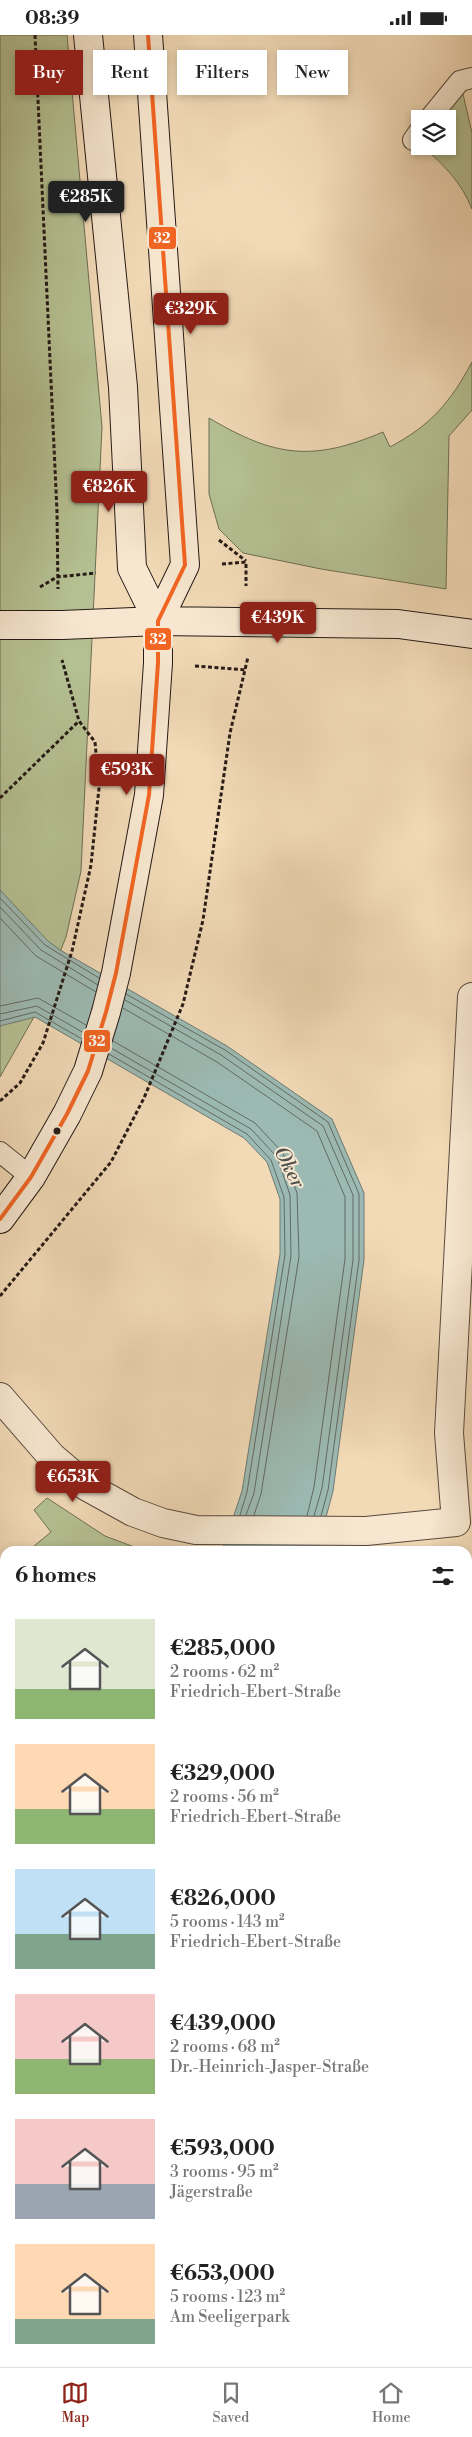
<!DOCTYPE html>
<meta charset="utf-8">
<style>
body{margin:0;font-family:"Libre Bodoni",serif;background:#f2f2f2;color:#222;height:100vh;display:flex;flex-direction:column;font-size:19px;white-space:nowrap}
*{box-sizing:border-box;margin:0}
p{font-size:16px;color:#767676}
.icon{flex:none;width:28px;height:28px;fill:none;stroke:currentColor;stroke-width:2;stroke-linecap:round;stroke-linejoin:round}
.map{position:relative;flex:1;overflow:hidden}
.panel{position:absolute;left:0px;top:1511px;width:472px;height:821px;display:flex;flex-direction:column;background:#fff;border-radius:15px 15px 0 0;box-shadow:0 2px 8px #0003}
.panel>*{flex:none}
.top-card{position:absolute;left:15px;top:15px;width:442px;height:45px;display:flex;gap:10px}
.buttons{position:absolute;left:411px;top:75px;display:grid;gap:10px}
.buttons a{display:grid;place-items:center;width:45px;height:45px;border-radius:0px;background:#fff;box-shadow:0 2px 8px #0003;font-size:25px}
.price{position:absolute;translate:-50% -42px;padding:0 11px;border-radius:5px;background:#8f2418;color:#fff;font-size:16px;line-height:32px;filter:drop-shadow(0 1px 2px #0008)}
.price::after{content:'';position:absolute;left:50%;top:30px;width:15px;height:11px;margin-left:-8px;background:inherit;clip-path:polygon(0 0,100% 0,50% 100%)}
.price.current{background:#222;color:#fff}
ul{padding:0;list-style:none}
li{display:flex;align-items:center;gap:15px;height:125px;padding:0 15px}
li span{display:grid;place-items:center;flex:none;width:140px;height:100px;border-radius:0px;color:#555}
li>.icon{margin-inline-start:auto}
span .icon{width:60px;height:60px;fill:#fffc;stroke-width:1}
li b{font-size:21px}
h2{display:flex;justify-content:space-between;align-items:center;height:60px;padding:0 15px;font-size:21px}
.chip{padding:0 18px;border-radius:0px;background:#fff;box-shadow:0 2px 8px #0003;font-size:18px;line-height:45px}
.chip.current{background:#8f2418;color:#fff}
.status{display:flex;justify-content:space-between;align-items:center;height:35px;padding:0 25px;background:#fff;direction:ltr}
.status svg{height:14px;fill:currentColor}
.tab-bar{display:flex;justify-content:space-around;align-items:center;height:70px;border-top:1px solid #e0e0e0;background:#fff;font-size:14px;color:#767676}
.tab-bar a{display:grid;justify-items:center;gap:2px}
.tab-bar .current{color:#8f2418}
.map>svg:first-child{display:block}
.green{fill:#b5c193;stroke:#6e6e54}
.water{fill:#9cbab3;stroke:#6d7a74}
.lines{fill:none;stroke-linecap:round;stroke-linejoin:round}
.shore{stroke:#616a64;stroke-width:1}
.lane-casing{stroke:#594a3e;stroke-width:22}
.street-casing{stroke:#594a3e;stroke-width:30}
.secondary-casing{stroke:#261a16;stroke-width:30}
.path{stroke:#261a16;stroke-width:3;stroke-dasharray:4 2.5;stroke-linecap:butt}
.lane{stroke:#f7e7d0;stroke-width:20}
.street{stroke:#f7e7d0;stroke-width:28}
.secondary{stroke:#f7e7d0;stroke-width:28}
.bus-1-casing{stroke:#f7e7d0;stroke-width:8}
.bus-1{stroke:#f26522;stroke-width:4}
.bus-dot{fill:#261a16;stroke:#f7e7d0;stroke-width:2}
.labels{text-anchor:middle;stroke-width:4;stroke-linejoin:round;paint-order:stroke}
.water-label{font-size:20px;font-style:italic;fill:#4f524d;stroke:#f7e7d0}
.line-badge{stroke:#f7e7d0;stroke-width:2}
.badge-label{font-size:14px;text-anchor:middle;font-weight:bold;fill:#fff}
</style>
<div class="status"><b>08:39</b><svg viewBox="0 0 49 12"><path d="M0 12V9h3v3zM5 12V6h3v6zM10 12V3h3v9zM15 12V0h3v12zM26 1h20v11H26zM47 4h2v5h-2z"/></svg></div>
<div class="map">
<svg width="472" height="2332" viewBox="0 0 472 2332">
<rect width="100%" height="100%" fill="#f2dab7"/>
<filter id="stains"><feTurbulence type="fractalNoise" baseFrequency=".004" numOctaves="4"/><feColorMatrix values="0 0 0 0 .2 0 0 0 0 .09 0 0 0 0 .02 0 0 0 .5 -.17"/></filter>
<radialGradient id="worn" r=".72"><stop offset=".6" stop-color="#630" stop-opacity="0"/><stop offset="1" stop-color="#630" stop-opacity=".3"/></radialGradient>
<path class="green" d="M0,0H67L102,392L81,836L66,902L34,982L0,1042Z
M460,46L472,98V174C462,148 443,128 421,111H448V84H429Z
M472,327V375L449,401L446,554L321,534L243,518L219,494L209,459V383C275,422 312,427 383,397L390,412C431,390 450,368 472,327Z
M47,1463L105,1501L145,1516H28L51,1497L34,1475Z
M5,1535V1717L0,1710V1539Z"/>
<path class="water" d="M0,855L48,906L60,915L227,1011L332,1084L364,1158V1225L333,1456L317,1516H222L242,1456L280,1219V1164L267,1127L244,1103L35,982L0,991Z
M472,1875V1948L468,1949V1876Z"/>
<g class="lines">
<path class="shore" d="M0,863L45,910L99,943
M0,872L41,915L98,950
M0,883L36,921L96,957
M126,959L225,1015L328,1087L359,1159V1225L328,1455L321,1481
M125,965L221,1020L323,1091L353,1160V1225L322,1453L314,1481
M0,971L38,963L86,990
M123,973L217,1027L317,1096L345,1162V1224L314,1452L307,1481
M0,979L37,971L84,998
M0,986L35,977L82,1004
M113,1006L255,1088L283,1118L297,1158L299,1222L261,1459L254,1480
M111,1013L251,1094L277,1122L290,1160L291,1221L254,1458L246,1480
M109,1019L247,1099L271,1125L284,1162L285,1220L247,1457L240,1480"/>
<g class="lane-casing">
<path id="lane" d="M429,84L460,46L472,43
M413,105L420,95
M0,1117L31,1142"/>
</g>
<g class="street-casing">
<path id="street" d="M0,1362L52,1422L86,1451L133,1477L163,1488L196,1495L366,1496L456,1487L449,1398L472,962"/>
</g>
<g class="secondary-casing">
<path id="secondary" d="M88,0L123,352L132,533L158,586
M0,590H62L158,586L398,589L472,599
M0,1184L31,1142L67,1079L88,1036L106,977L116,938L149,760L158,628V586L185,530L148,0"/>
</g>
<path class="path" d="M35,0L57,477L58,554
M219,505L246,526
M222,529L246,527V551
M40,552L57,542L96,538
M195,631L246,635
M0,763L79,686
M0,1066L20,1048L43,1008L72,916L91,830L99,753L95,707L79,686L62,625
M0,1261L111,1127L144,1063L183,969L203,885L230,698L248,622"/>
<use href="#lane" class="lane"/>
<use href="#street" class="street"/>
<use href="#secondary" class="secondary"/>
<g class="bus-1-casing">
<path id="bus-1" d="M0,1184L31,1142L67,1079L88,1036L106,977L116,938L149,760L158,628V586L185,530L148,0"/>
</g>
<use href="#bus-1" class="bus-1"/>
</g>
<circle class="bus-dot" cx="57" cy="1096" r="4.5"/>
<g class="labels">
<g class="water-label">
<text transform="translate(290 1132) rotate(63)" y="7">Oker</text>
</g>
</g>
<g class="line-badge">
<rect x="148" y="191" width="29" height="24" rx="5" fill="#f26522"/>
<rect x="144" y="592" width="28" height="24" rx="5" fill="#f26522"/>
<rect x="83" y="994" width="28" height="24" rx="5" fill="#f26522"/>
</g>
<g class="badge-label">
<text x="162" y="208">32</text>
<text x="158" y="609">32</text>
<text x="97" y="1011">32</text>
</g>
<rect width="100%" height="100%" filter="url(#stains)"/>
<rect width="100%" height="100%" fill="url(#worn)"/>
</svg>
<div class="buttons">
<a><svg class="icon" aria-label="layers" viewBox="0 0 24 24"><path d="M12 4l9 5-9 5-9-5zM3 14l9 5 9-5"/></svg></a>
</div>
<b class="price current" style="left:86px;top:188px">€285K</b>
<b class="price" style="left:191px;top:300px">€329K</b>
<b class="price" style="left:109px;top:478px">€826K</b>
<b class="price" style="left:278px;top:609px">€439K</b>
<b class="price" style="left:127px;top:761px">€593K</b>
<b class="price" style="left:73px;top:1468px">€653K</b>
<div class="top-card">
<a class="chip current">Buy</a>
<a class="chip">Rent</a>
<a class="chip">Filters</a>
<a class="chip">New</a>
</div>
<section class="panel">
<h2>6 homes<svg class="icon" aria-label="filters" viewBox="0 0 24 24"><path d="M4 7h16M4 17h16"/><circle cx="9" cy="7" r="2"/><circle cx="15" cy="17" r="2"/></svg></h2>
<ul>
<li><span style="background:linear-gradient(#dfe7d0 70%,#8fb573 0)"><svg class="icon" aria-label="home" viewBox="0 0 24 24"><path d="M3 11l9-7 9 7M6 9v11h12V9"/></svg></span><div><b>€285,000</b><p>2 rooms · 62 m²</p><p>Friedrich-Ebert-Straße</p></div></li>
<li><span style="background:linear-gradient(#ffd9b3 65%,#8fb573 0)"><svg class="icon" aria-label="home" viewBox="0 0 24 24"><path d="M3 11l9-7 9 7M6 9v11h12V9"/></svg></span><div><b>€329,000</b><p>2 rooms · 56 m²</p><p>Friedrich-Ebert-Straße</p></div></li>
<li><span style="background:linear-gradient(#bfe0f5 65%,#7fa58c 0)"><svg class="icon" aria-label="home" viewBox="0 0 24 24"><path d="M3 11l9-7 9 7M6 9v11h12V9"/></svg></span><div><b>€826,000</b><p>5 rooms · 143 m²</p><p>Friedrich-Ebert-Straße</p></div></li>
<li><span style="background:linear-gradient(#f6c9c9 65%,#8fb573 0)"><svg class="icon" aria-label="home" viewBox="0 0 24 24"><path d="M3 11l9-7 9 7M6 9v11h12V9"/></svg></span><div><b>€439,000</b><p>2 rooms · 68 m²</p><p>Dr.-Heinrich-Jasper-Straße</p></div></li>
<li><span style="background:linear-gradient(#f6c9c9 65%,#9aa5b1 0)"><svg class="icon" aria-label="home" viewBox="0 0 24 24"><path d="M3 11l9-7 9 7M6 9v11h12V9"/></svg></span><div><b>€593,000</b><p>3 rooms · 95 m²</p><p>Jägerstraße</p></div></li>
<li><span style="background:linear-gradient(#ffd9b3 75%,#7fa58c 0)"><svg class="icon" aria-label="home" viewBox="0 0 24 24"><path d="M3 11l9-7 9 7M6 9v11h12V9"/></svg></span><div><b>€653,000</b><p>5 rooms · 123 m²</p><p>Am Seeligerpark</p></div></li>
</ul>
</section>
</div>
<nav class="tab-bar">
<a class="current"><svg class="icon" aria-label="map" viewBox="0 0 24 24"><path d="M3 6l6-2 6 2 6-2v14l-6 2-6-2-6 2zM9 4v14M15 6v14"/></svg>Map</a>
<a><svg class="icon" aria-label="saved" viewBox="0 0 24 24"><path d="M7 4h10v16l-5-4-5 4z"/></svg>Saved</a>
<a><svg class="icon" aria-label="home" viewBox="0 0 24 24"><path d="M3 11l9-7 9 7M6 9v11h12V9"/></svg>Home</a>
</nav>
